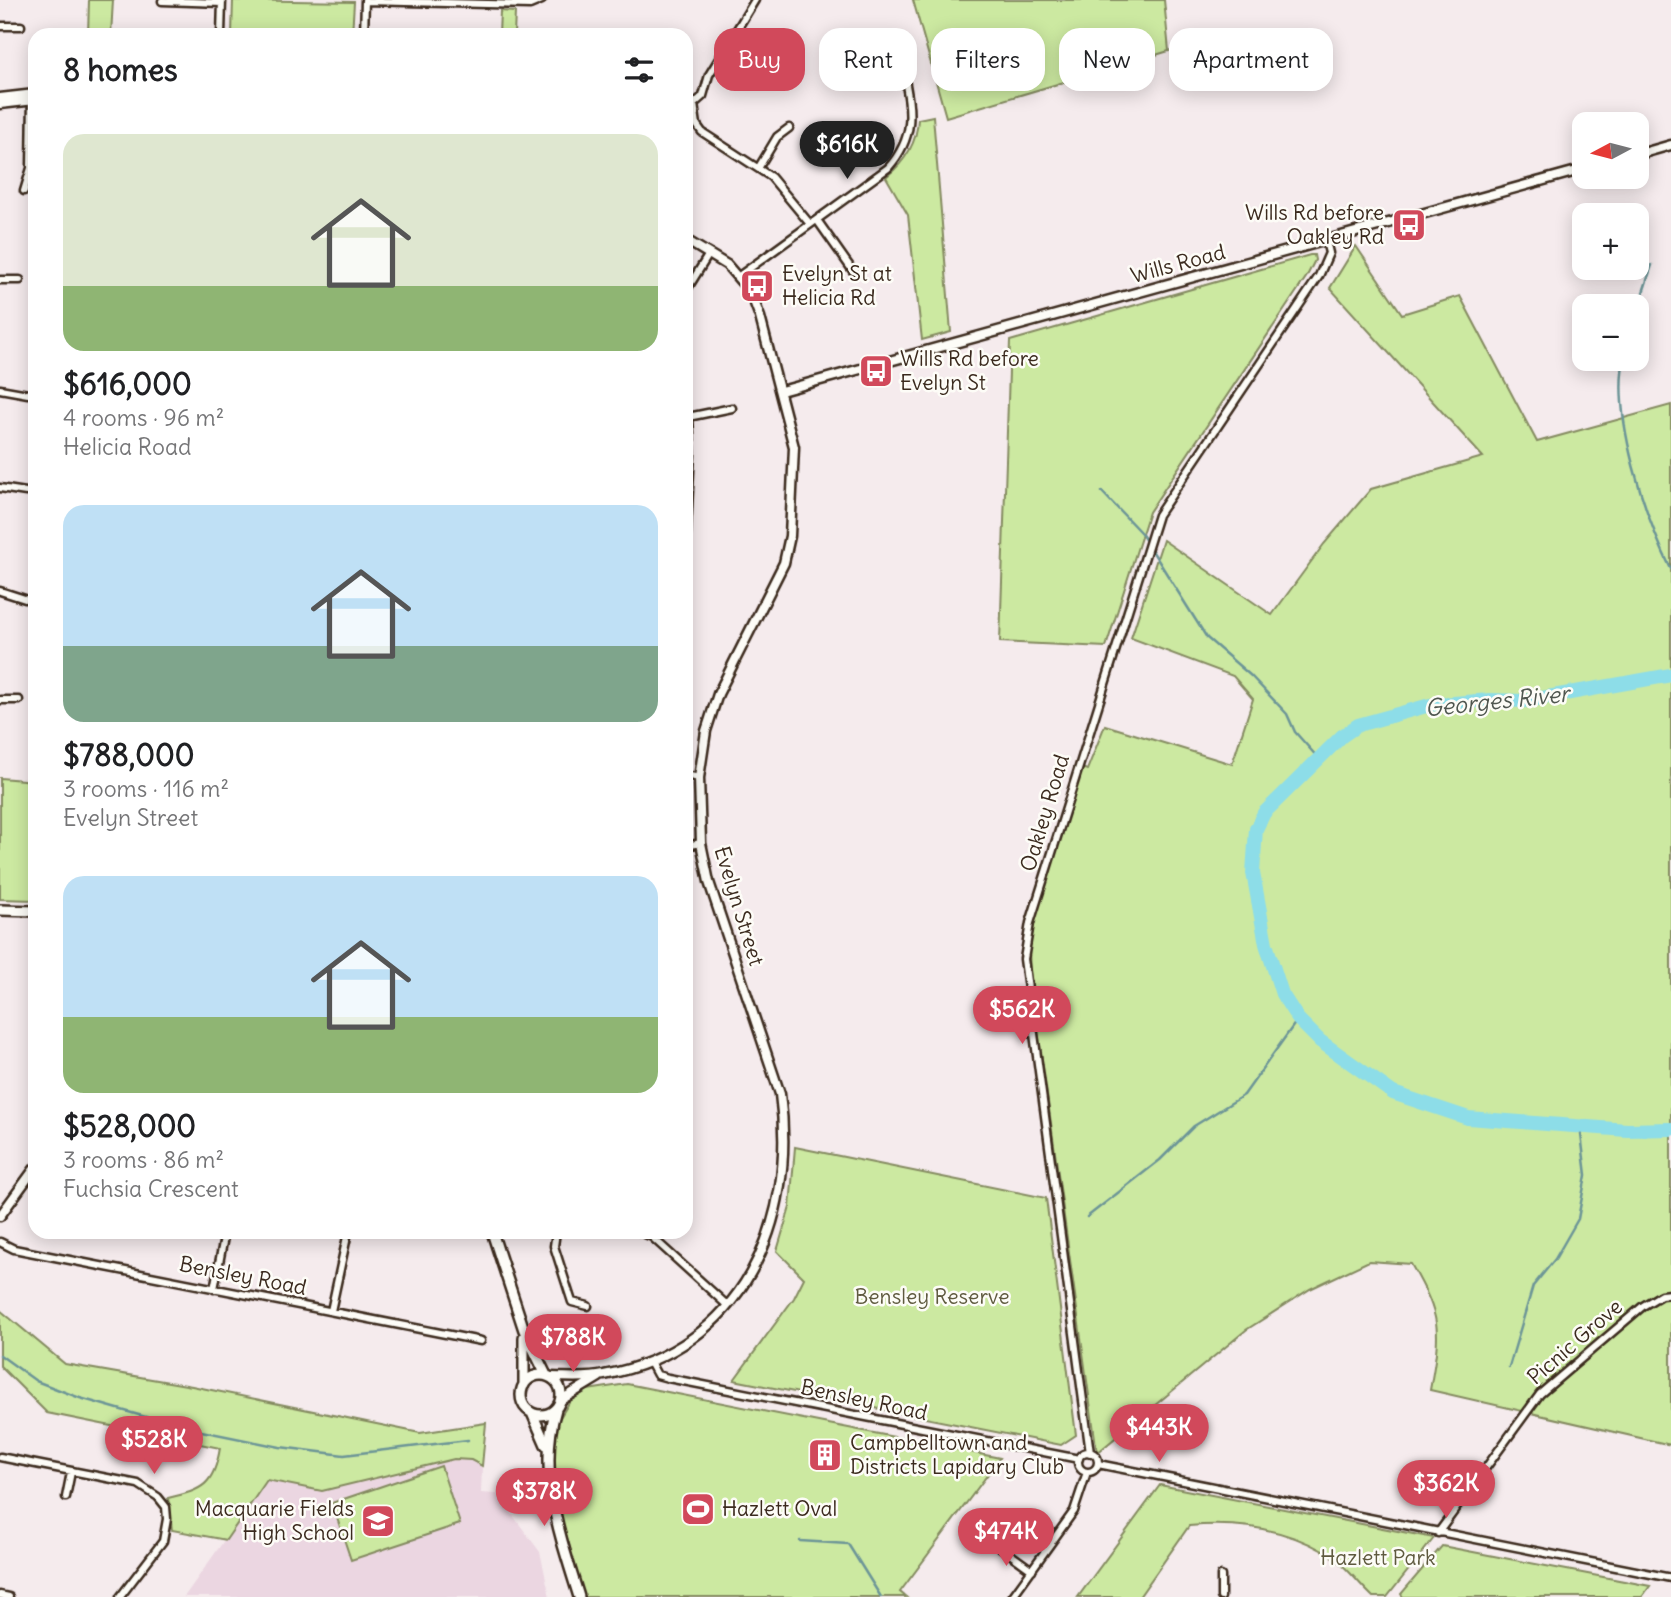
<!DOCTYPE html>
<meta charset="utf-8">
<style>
body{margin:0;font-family:Delius,sans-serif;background:#f6f6f6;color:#202124;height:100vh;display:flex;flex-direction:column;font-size:26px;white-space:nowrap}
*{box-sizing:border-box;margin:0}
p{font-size:23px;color:#757577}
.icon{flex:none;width:38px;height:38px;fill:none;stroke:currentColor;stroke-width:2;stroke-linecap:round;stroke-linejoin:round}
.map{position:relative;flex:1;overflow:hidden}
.panel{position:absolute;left:28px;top:28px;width:665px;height:1211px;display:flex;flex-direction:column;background:#fff;border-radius:21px;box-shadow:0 4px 18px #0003}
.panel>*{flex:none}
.banner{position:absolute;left:714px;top:28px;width:665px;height:63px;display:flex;gap:14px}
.needle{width:46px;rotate:263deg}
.buttons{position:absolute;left:1572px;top:112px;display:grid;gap:14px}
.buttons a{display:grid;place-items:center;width:77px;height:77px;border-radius:14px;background:#fff;box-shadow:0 4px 18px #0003;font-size:35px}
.price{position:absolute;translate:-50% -60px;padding:0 16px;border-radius:24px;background:#d1495b;color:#fff;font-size:23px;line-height:46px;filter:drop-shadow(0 2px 4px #0008)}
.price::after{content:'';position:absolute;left:50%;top:42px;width:21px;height:16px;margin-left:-10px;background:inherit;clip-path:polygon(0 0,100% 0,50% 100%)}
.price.selected{background:#222;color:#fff}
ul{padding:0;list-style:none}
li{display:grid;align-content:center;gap:14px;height:371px;padding:0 35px}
li span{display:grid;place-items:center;height:217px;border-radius:21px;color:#555}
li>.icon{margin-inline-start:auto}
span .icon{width:126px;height:126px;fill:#fffc;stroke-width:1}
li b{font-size:30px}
h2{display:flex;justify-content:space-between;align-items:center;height:84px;padding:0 35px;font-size:30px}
.tag{padding:0 24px;border-radius:21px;background:#fff;box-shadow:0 4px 18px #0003;font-size:24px;line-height:63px}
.tag.selected{background:#d1495b;color:#fff}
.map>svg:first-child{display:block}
.built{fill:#ebd6e1}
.green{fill:#cce9a1;stroke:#848a60;stroke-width:2}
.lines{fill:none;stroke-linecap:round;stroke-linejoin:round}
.stream{stroke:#6c9597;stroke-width:2.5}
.river{stroke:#8ddde8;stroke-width:14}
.minor-casing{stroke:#3b2a1e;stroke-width:11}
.tertiary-casing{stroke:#3b2a1e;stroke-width:13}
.secondary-casing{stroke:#3b2a1e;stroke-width:14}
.minor{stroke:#fdfcf7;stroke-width:6}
.tertiary{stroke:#fdfcf7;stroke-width:8}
.secondary{stroke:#fdfcf7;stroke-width:9}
.labels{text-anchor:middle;stroke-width:5;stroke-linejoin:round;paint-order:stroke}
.poi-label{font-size:21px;fill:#3b2a1e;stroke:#fdfcf7;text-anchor:start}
.street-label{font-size:21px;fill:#3b2a1e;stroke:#fdfcf7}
.park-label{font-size:21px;fill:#5f5a3f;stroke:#fdfcf7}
.water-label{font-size:23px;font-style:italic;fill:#505750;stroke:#fdfcf7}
</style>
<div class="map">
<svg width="1671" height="1597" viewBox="0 0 1671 1597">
<rect width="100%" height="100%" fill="#f5ebed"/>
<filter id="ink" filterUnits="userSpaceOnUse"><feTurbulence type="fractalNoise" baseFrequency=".0143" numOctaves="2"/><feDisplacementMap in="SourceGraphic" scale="14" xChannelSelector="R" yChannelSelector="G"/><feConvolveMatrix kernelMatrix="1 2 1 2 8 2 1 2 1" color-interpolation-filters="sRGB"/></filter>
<g filter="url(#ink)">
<path class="built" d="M454,1459L471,1460L482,1466L481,1493L497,1494L540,1552L550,1597H184L267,1480L322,1491Z"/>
<path class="green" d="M89,0H113L111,35H88Z
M233,0L354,2L352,35H232Z
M913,0H1164L1169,51L946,117Z
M500,11L515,12L514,35H499Z
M933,116L951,332L922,340L908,215L886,177C905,162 917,143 918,119Z
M1356,246L1402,314L1460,296L1537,442L1671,405V1445L1430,1390C1441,1329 1442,1318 1411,1264L1369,1261L1310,1289L1246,1330L1097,1453L1030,973L1029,950L1036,915L1082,768L1087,770L1105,725L1232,764L1253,699L1233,676L1131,638L1163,540L1272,615L1324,544L1371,489L1483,457L1330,288Z
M1310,255H1314L1315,260L1307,276L1149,512L1106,647L1000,642L1010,341Z
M0,778L35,781V900L0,899Z
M795,1147L1046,1198L1076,1435L1061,1445L734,1380L794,1298L804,1278L777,1251L790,1207Z
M0,1310L65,1364L192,1386L420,1433L486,1423L482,1466L471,1460L454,1459L322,1491L267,1480L226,1540L172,1530L168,1498C203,1490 214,1485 220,1448L47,1413L0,1366Z
M627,1384L1000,1458L900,1592L906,1597H584L557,1503L553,1472L554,1427L572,1398L581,1391Z
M441,1466L460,1524L351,1560L332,1503Z
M1160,1485L1434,1538L1387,1597H1373C1358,1583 1343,1562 1325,1552C1284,1528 1236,1522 1189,1526L1139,1597H1078Z
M1442,1546L1650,1586L1642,1597H1403L1401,1594Z"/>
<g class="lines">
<path class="stream" d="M1636,314L1652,265
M1624,359C1612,416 1645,517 1671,569
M1102,492L1141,533L1207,638L1251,676L1287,714L1295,732L1319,759
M1087,1217L1160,1160L1194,1126L1244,1095L1298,1019
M0,1355L36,1381L80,1398L177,1426L280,1447L344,1455L468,1440
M1509,1367L1533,1286L1555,1259L1578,1219L1586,1175L1580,1126
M800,1541L848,1544L881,1597"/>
<path class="river" d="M1671,675L1525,701L1490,700L1430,705L1358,725L1342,736L1264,813L1256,829L1253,873L1266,944L1282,994L1298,1019L1320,1041L1393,1093L1468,1118L1627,1130L1671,1129"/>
<g class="minor-casing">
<path id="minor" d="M162,1L222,3
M365,1L530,5L542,0
M0,26H21
M221,35L222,0
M364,35L365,0
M694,104L697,125L702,132L771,177L810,224
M694,104L703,96L709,75L755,0
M759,167L777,137L789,128
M24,191L31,168L32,96
M817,220L853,271
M739,276L888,168C921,131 908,101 901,57
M0,280H20
M686,291L709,254
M0,389L28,394
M688,417L732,408
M0,488L26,492
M686,547L691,452L689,417
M0,591L25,599
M0,700H19
M686,775L699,778
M686,846L701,843
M556,1232L554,1246L572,1302L588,1306
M640,1232L652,1237L728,1306
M0,1242L14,1249L481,1341
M214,1289L225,1232
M331,1311L348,1232
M650,1362L657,1375L668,1378L1079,1459
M1078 1462a10 10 0 1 1 20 0a10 10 0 1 1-20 0Z
M1090,1453L1026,974L1024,959L1030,923L1158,515L1319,276L1329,253L1326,241
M0,1457L138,1484L158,1497L166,1507L167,1519L163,1541L120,1597
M1098,1464L1671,1578
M66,1497L71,1472
M1438,1533L1540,1394L1643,1306L1661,1295L1671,1294
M996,1544L1032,1570
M1221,1576V1597
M0,1595L9,1597
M1012,1597L1074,1511L1087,1472"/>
</g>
<g class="tertiary-casing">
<path id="tertiary" d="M0,98L35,94
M0,104L35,100
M1636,155L1671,145
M781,391L1584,169
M0,1216L35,1168
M551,1377C568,1377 587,1379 604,1375C742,1349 798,1223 780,1094L709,882L701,843L699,778L706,731L718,694L784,563L790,536L794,447L760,317L751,293L727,265L686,240
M561,1400L599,1377"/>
</g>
<g class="secondary-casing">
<path id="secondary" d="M0,910L35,911
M492,1232L524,1330L546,1375
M521 1395a20 20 0 1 1 40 0a20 20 0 1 1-40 0Z
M524,1385V1337
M556,1409C537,1472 560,1536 579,1597
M532,1413L546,1445"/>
</g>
<use href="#minor" class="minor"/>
<use href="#tertiary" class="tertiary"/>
<use href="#secondary" class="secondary"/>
</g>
</g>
<defs>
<g id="bus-square" transform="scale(1.75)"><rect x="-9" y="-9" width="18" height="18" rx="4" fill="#d1495b" stroke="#fdfcf7"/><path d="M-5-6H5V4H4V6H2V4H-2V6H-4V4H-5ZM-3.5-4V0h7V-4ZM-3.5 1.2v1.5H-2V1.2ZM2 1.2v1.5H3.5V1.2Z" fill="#fff"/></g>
<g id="building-square" transform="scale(1.75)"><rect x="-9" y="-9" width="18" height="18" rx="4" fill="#d1495b" stroke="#fdfcf7"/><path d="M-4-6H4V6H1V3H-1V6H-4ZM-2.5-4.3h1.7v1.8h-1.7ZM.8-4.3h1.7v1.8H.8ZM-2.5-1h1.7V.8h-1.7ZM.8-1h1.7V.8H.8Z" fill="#fff"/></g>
<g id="stadium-square" transform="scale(1.75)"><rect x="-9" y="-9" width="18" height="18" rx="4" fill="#d1495b" stroke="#fdfcf7"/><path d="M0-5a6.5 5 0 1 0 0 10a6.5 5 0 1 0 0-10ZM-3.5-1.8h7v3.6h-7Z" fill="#fff"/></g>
<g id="school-square" transform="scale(1.75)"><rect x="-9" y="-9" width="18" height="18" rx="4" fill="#d1495b" stroke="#fdfcf7"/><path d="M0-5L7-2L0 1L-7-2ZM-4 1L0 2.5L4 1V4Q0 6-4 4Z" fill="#fff"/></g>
</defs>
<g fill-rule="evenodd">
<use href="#bus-square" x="1409" y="225"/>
<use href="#bus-square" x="757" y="286"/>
<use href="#bus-square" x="876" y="371"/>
<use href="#building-square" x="825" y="1455"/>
<use href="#stadium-square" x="698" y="1509"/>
<use href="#school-square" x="378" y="1521"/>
</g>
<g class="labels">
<g class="poi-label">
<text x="1384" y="220" text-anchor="end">Wills Rd before<tspan x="1384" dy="24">Oakley Rd</tspan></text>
<text x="782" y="281">Evelyn St at<tspan x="782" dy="24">Helicia Rd</tspan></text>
<text x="900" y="366">Wills Rd before<tspan x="900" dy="24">Evelyn St</tspan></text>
<text x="850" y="1450">Campbelltown and<tspan x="850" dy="24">Districts Lapidary Club</tspan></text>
<text x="354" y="1516" text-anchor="end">Macquarie Fields<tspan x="354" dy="24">High School</tspan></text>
<text x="722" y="1516">Hazlett Oval</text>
</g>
<g class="street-label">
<text transform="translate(1178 264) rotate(-15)" y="7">Wills Road</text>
<text transform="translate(1045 813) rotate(-73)" y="7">Oakley Road</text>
<text transform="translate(739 906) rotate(73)" y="7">Evelyn Street</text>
<text transform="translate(243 1276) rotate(11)" y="7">Bensley Road</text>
<text transform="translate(1575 1342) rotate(-41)" y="7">Picnic Grove</text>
<text transform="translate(864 1400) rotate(12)" y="7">Bensley Road</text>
</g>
<g class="park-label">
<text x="932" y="1304">Bensley Reserve</text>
<text x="1378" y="1565">Hazlett Park</text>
</g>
<g class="water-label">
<text transform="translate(1497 701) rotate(-6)" y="8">Georges River</text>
</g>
</g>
</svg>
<div class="buttons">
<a><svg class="needle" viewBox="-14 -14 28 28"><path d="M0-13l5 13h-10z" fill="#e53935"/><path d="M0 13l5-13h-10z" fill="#757577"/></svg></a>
<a>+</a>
<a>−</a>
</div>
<b class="price selected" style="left:847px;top:181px">$616K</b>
<b class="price" style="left:1022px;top:1046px">$562K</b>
<b class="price" style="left:573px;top:1374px">$788K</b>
<b class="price" style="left:1159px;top:1464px">$443K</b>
<b class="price" style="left:154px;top:1476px">$528K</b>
<b class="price" style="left:1446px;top:1520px">$362K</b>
<b class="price" style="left:544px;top:1528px">$378K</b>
<b class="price" style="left:1006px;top:1568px">$474K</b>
<div class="banner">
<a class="tag selected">Buy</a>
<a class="tag">Rent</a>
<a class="tag">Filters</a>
<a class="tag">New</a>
<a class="tag">Apartment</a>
</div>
<section class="panel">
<h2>8 homes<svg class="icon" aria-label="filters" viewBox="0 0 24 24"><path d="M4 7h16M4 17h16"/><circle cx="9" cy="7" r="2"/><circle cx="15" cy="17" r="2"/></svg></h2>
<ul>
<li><span style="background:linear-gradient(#dfe7d0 70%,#8fb573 0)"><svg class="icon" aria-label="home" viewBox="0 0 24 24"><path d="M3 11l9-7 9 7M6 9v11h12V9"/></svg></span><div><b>$616,000</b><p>4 rooms · 96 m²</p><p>Helicia Road</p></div></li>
<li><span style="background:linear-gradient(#bfe0f5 65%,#7fa58c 0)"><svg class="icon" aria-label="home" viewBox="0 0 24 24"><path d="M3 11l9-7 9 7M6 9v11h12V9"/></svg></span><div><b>$788,000</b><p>3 rooms · 116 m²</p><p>Evelyn Street</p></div></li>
<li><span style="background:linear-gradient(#bfe0f5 65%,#8fb573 0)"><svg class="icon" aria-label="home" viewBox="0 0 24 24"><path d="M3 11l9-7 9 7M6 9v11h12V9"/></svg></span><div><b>$528,000</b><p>3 rooms · 86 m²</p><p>Fuchsia Crescent</p></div></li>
</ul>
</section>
</div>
